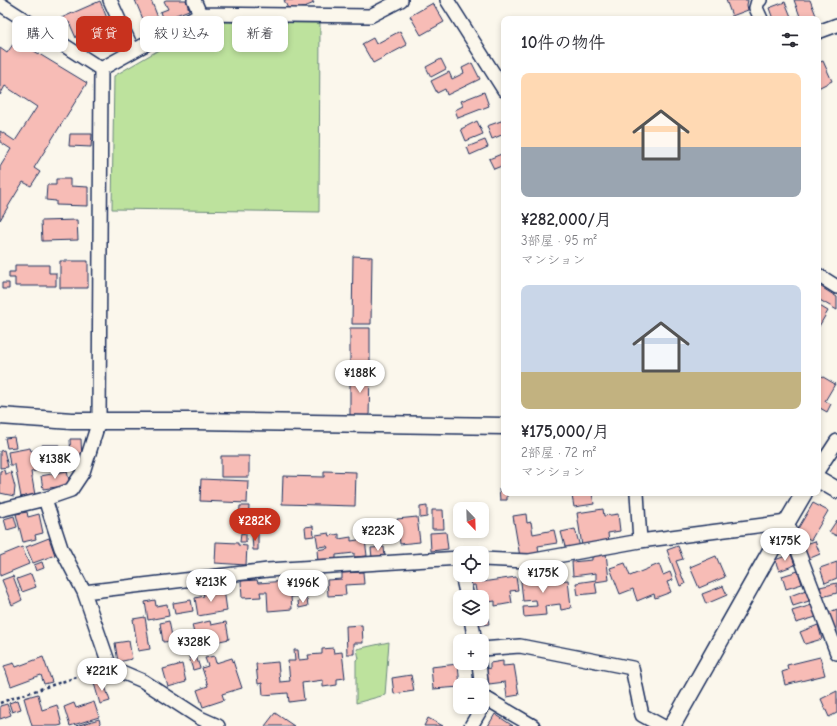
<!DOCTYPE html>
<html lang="ja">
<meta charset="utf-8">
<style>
body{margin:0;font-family:"Comic Neue","Klee One",sans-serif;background:#f7f7f7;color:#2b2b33;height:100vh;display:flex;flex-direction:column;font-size:15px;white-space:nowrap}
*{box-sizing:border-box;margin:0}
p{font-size:13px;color:#7c7c81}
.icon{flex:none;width:22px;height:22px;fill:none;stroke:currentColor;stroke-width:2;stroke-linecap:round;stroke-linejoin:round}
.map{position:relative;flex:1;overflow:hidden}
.side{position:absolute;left:501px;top:16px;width:320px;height:480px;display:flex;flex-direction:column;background:#fff;border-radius:8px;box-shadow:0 2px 6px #0003}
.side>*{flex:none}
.top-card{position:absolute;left:12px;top:16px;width:380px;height:36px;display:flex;gap:8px}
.needle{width:26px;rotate:157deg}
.buttons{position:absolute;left:453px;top:502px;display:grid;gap:8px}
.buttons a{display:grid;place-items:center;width:36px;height:36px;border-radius:8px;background:#fff;box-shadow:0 2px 6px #0003;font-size:20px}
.price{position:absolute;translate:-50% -34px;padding:0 9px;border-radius:14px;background:#fff;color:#222;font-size:13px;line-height:26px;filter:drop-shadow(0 1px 2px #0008)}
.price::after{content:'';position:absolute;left:50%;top:24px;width:12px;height:9px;margin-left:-6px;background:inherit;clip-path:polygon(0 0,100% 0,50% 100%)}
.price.current{background:#c8321e;color:#fff}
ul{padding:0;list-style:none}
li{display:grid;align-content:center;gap:8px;height:212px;padding:0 20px}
li span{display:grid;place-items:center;height:124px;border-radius:8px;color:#555}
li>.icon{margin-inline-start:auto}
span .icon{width:72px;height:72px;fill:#fffc;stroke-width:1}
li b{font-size:17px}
h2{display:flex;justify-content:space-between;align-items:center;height:48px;padding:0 20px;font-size:17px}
.pill{padding:0 14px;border-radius:8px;background:#fff;box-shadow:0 2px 6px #0003;font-size:14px;line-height:36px}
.pill.current{background:#c8321e;color:#fff}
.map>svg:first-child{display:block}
.green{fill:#bde29d;stroke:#6c887e}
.building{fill:#f7bcb6;stroke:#1b2f5e}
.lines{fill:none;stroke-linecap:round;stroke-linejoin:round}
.minor-casing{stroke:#1b2f5e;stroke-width:16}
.tertiary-casing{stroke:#1b2f5e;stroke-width:19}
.path{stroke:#1b2f5e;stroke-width:2.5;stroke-dasharray:3 3;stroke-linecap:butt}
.minor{stroke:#fbf7ec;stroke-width:13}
.tertiary{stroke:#fbf7ec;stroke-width:16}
</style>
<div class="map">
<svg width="837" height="726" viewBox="0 0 837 726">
<rect width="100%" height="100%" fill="#fbf7ec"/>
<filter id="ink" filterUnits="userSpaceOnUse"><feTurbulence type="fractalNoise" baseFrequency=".025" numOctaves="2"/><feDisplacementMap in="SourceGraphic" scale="8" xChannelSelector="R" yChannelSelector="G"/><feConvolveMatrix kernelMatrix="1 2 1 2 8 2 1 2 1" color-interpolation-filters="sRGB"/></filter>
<g filter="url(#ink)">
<path class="green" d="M207,22L320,23L319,212L112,209L114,76Z
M389,642L385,695L356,703V660L359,659L357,649Z"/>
<path class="building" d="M135,0H151L161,25L148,31Z
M166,0H186L189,10L163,20L160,12L168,9L164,1Z
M284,0H312L314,3L290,13Z
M726,0H748L747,5L748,10L732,16Z
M794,0H810L817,18L813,19H801Z
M100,1L109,23L101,27L100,25L81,33L82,35L76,38L69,22L61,25L59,19Z
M785,2L792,19H773L769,8Z
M433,3L444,22L421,35L410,16Z
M400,31L407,45L373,63L362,44L373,38L376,44Z
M16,40L87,83L34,168L40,172L31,186L23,182L0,220V167L11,149L0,142V131L15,141L37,107L5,86L0,95V48L7,53Z
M441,59L446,69L431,77L426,67Z
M823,61L832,81L818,88V63Z
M472,63L480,79L447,95L445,89L437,93L431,81L449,72L452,79L464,73L462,68Z
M484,92L489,106L458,118L455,110L463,106L461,101Z
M504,120V134L492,139L487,126Z
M477,121L483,134L466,141L461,129Z
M70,134H92L91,147L69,146Z
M485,140L488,147L470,155L467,147Z
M504,153V165L494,169L489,159Z
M56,179H70V186L88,187V206L56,205V201L46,200L47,185H56Z
M77,220L78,240L42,241L41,221Z
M353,256L372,257L371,324H352Z
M60,261H88V288H60Z
M15,265H49V273H56V286H15V278H9V272H15Z
M2,283H9V289H2Z
M818,285L837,297V310L818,299Z
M818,305L828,311L818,328Z
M350,328H370V363H350Z
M350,371H370L369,417H350Z
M818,374L835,384L825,401L831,404L827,412L820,408L818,412Z
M14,437L16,447L7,448L5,438Z
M70,439H81L82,461H71Z
M42,445H60V459H42Z
M30,448L31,451L37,450L40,470L31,472L35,495L21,497L15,465H10L8,452Z
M4,450L8,467L0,468V451Z
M221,456H249V477H221Z
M69,461L70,468L61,470L59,464Z
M4,470L5,474L11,472L15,487L14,496L0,493V471Z
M67,471L70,485L43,489L41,476Z
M324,471L356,472L355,506L282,504L283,476L324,477Z
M201,479L248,481L247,503L200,501Z
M504,488V493H507V500H500L499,489Z
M592,493L594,504L574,507L572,496Z
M813,503L828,511L811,540L796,532Z
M240,506H249L248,522L239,521Z
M427,506V517L420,518V507Z
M603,509L604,516L618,514L620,531L608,533L609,543L582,546L577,513Z
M432,510H443L444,529H432Z
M27,512L28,517L39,514L43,533L35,535L36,539L23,542L16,514Z
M526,514L527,523L531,522L533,534L554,530L557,543L538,546L539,553L520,557L513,516Z
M14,516L17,527L7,530L4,519Z
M417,517L420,542L400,544L397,519Z
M837,520V536L829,532Z
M313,526L314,536L306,537L305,527Z
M575,529L580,547L566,550L561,532Z
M446,532L448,549L431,551L430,533Z
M241,533L246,534V542H240Z
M329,533L330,536L339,534V539L351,537V541L365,539L367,556L354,557V553L336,555V559L318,562L317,550L328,548L327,546L318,547L316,535Z
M252,534H258V550H253Z
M49,538L55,555L33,563L26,547Z
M815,541L820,554L808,559L803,545Z
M216,542L238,543V545L247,546L246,565L215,563Z
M678,546L683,559L676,561L685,584L680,586L667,550Z
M22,547L29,564L0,576V556Z
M384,547L385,557L372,558L371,548Z
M606,553L609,580L595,582L597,593L578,595L576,583L596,580V573L573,576L572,562L592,560V555Z
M791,554L795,565L779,571L775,560Z
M716,556L725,577L699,588L690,567Z
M42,562L44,568L36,571L34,565Z
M837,562V578L825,583L820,568Z
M625,563L630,576L659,564L663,575L670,572L673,580L667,582L671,592L655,598L654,594L637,601L633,589L620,594L610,568Z
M537,570L539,583L568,580L571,608L561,610L560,604L545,606L546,615L524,617L523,607L537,606L536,600L523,601L520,572Z
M798,571L802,584L786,589L782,576Z
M363,572L364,584L345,585L346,595L328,596L327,580L342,579V573Z
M31,574L36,587L22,592L17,579Z
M467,575H481L482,582L516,577L518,590L510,591L512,603L495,606V601L482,603V597H477L475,585L468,586Z
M13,576L22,600L12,605L2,580Z
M257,580L258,583L300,580L301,596L291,597L292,609L268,611L267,592H260L261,597L242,598L241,581Z
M837,583V593L822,597L820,587Z
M723,586L727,595L706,604L702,594Z
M224,589L227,611L198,616L195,598L204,596L203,593Z
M806,590L809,601L793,606L790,596Z
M307,599L308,606L299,608L298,601Z
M155,600L156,606L167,604L169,616L148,620L145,602Z
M191,600L193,611L175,614L173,603Z
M812,605L816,617L796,623L792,611Z
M486,606L489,624L476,626L475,619H482V607Z
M837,609V634L828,613Z
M145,617L150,649L138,651L133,619Z
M169,621L173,641L163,642L160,623Z
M210,621L211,625L226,622L229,639L215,642L214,638L196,642L192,625Z
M362,625L363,643H354V654H347L346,626Z
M818,625L822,639L805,644L800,632Z
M129,641L132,659L118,662L115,643Z
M333,648L334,653L342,652L345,678L337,679V685L323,687V680L302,683L304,700L289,702L288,693L263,695L262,683L258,684L256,664L278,662L280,682L290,681L288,661H295L294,650H298L299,660L309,659L308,655L322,654V649Z
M196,656L200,668L193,670L189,657Z
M214,656L216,663L232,658L242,688L222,694L224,700L203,707L197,690L208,686L202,668L208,666L205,658Z
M43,657L52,682L44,684L41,675L11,686L4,666L14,663L16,667Z
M820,657L825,675L785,685L782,672L788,670L787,665Z
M503,661V666L514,665L519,695L507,697L505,682L489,684L486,669L490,668V663Z
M182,664L186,682L168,687L163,669Z
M458,664L460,687L433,689L431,667Z
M411,675L414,691L394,694L392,678Z
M103,680L110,701L100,704L94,683Z
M837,691V713L829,717L821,699Z
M38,694L42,710L57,705L62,725L58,726H32L24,698Z
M18,700L21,709L12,712L9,703Z
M94,702L99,717L70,726L64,707L74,703L76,708Z
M7,704L11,715L0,719V706Z
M275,713L294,726H265Z
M495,714L513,726H488Z
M428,718L443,726H424Z
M99,719L101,726H76Z"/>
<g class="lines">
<g class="minor-casing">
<path id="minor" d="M110,0L133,51
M194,0L200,14
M447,0L504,90
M760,0L758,1L756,8L761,19
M0,4L101,69
M818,32L837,25
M818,275L837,287
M818,470L837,441
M637,493L640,541
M45,499L61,548L84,592L110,667L143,681L200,718L218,726
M0,510L45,499L71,490L83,472L99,421L101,69L200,14L370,16L401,0
M482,559L529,561L640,541L787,522L837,653
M462,575L467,597
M84,592L268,570L460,558
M471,619L475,641
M482,649L520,646L632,668L642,715L662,726
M479,663L481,682
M471,726L487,699L533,726"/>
</g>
<g class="tertiary-casing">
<path id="tertiary" d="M0,416L72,421H194L504,426
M818,479L837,490
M672,726L787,522L804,493"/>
</g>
<path class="path" d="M0,703L10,699L98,670"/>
<use href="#minor" class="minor"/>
<use href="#tertiary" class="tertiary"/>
</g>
</g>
</svg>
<div class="buttons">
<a><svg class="needle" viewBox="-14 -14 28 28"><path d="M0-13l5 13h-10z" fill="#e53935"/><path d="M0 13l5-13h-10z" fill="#7c7c81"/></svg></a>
<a><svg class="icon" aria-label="locate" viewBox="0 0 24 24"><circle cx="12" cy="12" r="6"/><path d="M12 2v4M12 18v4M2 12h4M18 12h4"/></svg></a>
<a><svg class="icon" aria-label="layers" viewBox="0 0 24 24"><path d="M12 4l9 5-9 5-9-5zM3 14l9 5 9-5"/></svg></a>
<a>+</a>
<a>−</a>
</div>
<b class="price" style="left:360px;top:394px">¥188K</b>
<b class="price" style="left:55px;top:480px">¥138K</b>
<b class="price current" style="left:255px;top:542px">¥282K</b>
<b class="price" style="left:378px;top:552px">¥223K</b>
<b class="price" style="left:785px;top:562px">¥175K</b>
<b class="price" style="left:543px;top:594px">¥175K</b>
<b class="price" style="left:211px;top:603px">¥213K</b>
<b class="price" style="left:303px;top:604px">¥196K</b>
<b class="price" style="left:194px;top:663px">¥328K</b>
<b class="price" style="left:102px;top:692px">¥221K</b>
<div class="top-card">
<a class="pill">購入</a>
<a class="pill current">賃貸</a>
<a class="pill">絞り込み</a>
<a class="pill">新着</a>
</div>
<section class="side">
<h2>10件の物件<svg class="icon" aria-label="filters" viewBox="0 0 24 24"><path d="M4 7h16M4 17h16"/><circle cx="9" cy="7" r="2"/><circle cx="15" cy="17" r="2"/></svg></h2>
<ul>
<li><span style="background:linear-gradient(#ffd9b3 60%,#9aa5b1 0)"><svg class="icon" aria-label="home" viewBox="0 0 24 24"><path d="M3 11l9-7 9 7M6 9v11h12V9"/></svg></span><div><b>¥282,000/月</b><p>3部屋 · 95 m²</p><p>マンション</p></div></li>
<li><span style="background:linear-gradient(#c9d6e8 70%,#c2b280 0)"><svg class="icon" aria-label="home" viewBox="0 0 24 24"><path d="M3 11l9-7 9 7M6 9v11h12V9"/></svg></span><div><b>¥175,000/月</b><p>2部屋 · 72 m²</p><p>マンション</p></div></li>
</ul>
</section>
</div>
